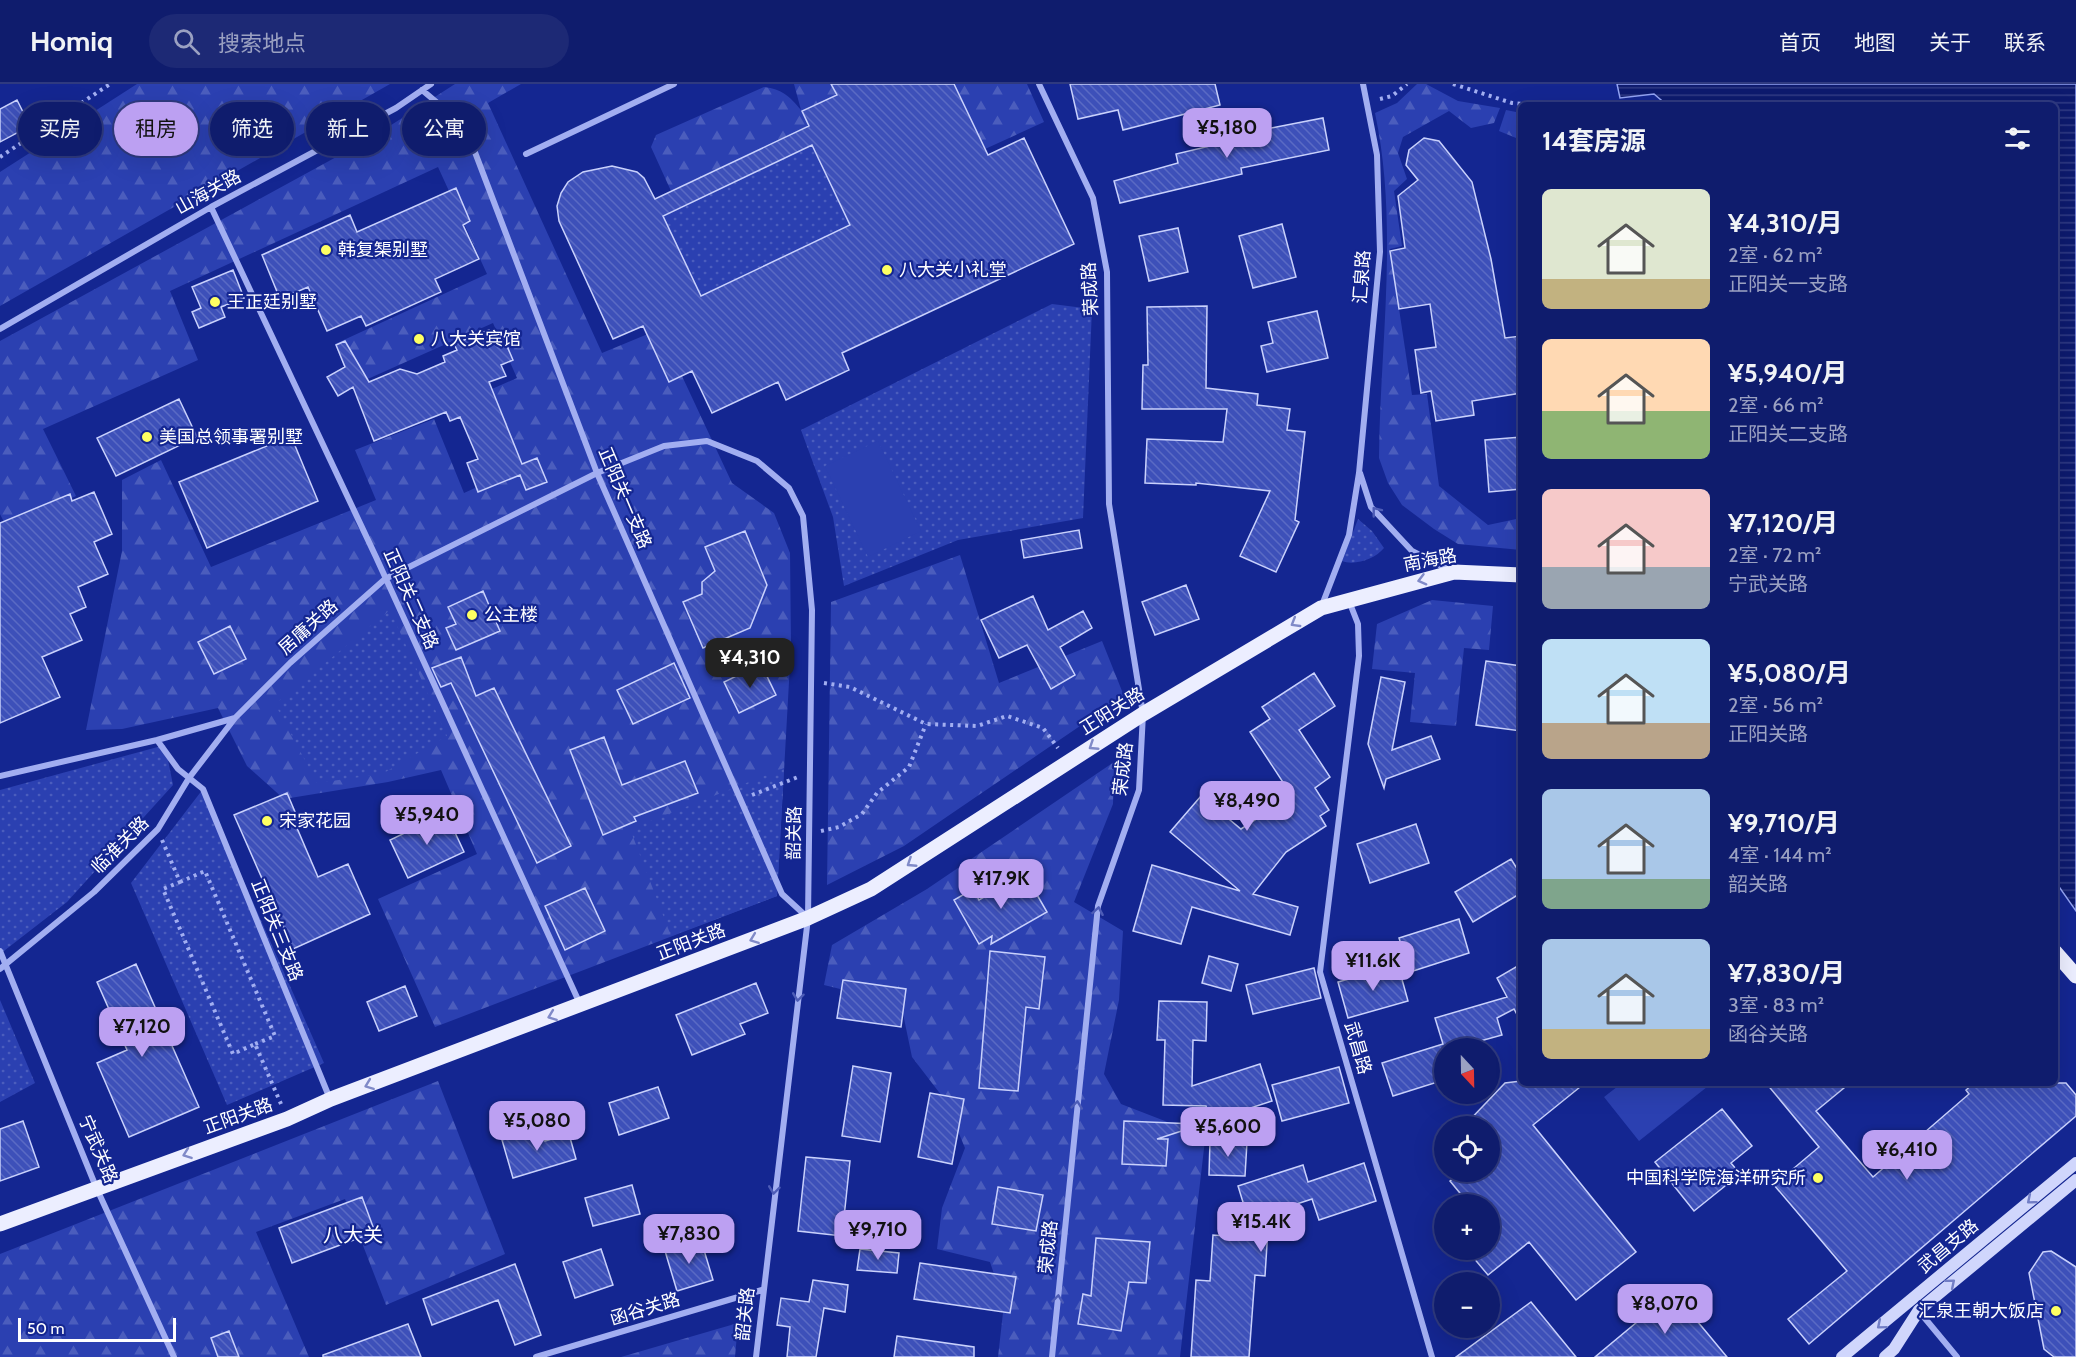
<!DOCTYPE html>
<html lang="zh">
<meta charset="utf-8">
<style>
body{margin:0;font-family:Cabin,"Noto Sans SC",sans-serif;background:#1d2975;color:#f1f3f6;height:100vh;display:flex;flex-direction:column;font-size:22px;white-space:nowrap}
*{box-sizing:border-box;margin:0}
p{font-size:20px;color:#9ba1c2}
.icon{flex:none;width:33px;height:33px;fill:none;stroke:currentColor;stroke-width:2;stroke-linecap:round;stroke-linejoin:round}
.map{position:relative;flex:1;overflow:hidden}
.panel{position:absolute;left:1518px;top:18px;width:540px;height:984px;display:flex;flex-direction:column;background:#0f1c6d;border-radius:9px;box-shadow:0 6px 24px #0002,0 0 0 2px #2f3a80}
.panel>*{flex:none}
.top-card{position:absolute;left:18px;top:18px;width:570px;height:54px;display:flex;gap:12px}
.needle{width:39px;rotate:158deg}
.tools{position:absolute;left:1434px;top:954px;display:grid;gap:12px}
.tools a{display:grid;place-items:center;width:66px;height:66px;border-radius:50%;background:#0f1c6d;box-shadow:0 6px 24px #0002,0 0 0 2px #2f3a80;font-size:30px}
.scale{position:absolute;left:18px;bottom:15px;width:158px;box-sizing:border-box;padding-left:6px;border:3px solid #fff;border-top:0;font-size:16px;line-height:21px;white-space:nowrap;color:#fff;-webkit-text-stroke:4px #142691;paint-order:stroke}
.price{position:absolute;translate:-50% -51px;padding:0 14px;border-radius:12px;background:#bca0f2;color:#111;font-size:20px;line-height:39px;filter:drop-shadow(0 2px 3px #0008)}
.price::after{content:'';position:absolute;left:50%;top:36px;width:18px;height:14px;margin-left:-9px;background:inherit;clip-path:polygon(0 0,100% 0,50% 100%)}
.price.on{background:#222;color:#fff}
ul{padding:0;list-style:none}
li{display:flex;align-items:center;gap:18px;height:150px;padding:0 24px}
li span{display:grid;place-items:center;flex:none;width:168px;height:120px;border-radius:9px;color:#555}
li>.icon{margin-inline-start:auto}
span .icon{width:72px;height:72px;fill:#fffc;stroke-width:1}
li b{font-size:26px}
h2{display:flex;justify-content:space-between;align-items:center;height:72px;padding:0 24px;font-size:26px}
.tag{padding:0 21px;border-radius:27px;background:#0f1c6d;box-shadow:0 6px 24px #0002,0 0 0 2px #2f3a80;font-size:21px;line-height:54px}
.tag.on{background:#bca0f2;color:#111}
header{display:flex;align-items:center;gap:36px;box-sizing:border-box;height:84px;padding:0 30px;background:#0f1c6d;border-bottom:2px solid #2f3a80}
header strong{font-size:28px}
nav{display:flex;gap:33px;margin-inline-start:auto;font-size:21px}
.search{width:420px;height:54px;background:#1d2975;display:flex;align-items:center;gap:15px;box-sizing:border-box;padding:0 21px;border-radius:33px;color:#9ba1c2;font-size:22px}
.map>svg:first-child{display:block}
.forest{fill:url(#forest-firs)}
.park{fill:url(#park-dots)}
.pitch{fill:#2b40b1}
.water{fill:url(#water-rules);stroke:#94a4f4;stroke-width:1.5}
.building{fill:url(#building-back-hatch);stroke:#c9d1fc;stroke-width:1.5;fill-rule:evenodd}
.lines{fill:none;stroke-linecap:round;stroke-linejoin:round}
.path{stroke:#a2aef1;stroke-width:4;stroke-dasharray:3 4.5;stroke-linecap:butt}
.street{stroke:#a2aef1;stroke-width:6}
.secondary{stroke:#d0d6fc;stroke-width:12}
.primary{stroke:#eceeff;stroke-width:15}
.oneway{stroke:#4d5cb7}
.oneway2{stroke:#808ac8}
.oneway3{stroke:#727ec6}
.poi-dot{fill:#feff62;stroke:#142691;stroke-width:2}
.labels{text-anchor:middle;stroke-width:4.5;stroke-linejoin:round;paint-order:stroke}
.street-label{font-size:18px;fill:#fff;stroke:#142691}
.poi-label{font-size:18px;fill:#fff;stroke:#142691;text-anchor:start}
.neighbourhood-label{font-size:20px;fill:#fff;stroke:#142691}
</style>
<header>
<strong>Homiq</strong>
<div class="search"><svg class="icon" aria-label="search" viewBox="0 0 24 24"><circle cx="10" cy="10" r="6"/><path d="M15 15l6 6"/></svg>搜索地点</div>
<nav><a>首页</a><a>地图</a><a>关于</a><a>联系</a></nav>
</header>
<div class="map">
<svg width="2076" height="1273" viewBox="0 0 2076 1273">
<defs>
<pattern id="forest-firs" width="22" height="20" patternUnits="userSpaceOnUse" patternTransform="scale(1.5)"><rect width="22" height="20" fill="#2b40b1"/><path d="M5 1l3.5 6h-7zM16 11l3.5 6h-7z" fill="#4b5dbd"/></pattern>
<pattern id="park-dots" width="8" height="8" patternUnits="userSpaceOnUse" patternTransform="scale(1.5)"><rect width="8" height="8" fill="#2b40b1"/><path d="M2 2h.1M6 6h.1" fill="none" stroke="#4b5dbd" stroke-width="1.8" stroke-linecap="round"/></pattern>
<pattern id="water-rules" width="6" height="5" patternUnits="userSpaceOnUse" patternTransform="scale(1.5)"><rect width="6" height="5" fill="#0d1a6e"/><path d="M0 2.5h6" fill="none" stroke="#313c84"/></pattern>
<pattern id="building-back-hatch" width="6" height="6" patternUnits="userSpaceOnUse" patternTransform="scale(1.5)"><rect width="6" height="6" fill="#3d50b9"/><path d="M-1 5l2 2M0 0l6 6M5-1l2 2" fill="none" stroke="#5a6ac4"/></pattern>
</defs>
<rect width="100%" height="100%" fill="#142691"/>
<path class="forest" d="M137,0H390L0,222V88Z
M455,0H521L488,19L602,269L660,245L732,399L774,429L790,469L791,562L777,812L435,943L378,815L477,770L441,686L388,698L284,715L247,682L218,624L122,645L86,646L122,467V396L161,376L211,483L376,416L355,366L434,335L464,409L515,386L483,309L517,294L493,239L352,302L335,260L487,190L438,83L170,207L198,276L43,345L76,412L7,444L0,430V257L371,54Z
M794,0H831L837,11L809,42L671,107L651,63L656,51L764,3C782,5 789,12 801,26Z
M954,0H1027L1044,38L985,65Z
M1417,0H1426L1458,17L1500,24L1494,39L1471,44L1449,27L1403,53L1398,69L1407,95L1394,107L1402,162L1390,165L1412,311L1427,310L1439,402L1488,441L1521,434V466L1458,460L1434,445L1402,421L1388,399L1379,374C1380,259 1399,142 1375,29L1397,19Z
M1506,26L1521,29V56L1499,47Z
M960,471L999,599L1102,557L1124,612L904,762L827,801L831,518Z
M1432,516L1493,522L1489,566L1464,564L1456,642L1410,638L1415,589L1372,585L1377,540Z
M1114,678L1113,720L1074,818L1123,847L1119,916L1104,990L1121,1020L1183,1044L1206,1047L1180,1273H998L1004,1220L990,1178L937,1165L942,1124L965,1064L945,1016L912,973L901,920L824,901L832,861L927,805Z
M438,997L505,1170L386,1221L345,1115L256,1148L309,1273H0V1170Z
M738,1239L735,1273H621Z"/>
<path class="park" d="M812,61L850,141L701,212L663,132Z
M1052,220L1092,225L1083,434L958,456L844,502L833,433L801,346Z
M1358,435L1372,447L1384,464C1375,475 1355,482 1342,477Z
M390,526L447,652L382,690L317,699L275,620Z
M165,661L173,701L67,818L0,870V706Z
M784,684L777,812L671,852L630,745Z
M203,705L324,979L227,1021L131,799Z
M0,916L35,999L0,1018Z"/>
<path class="pitch" d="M878,357L921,447L868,473L825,382Z
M1622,999H1712L1639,1057L1604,1013Z"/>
<path class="water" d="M1617,0H2076V827L2055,797V21H1667L1654,10L1620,14Z"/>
<path class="building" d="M831,0H954L988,71L1024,54L1074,160L842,269L849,286L786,316L778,298L712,329L692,287L669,298L643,242L613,255L559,137L557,122L561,109L568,98L583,88L612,82L637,88L644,94L655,115L809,42L802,27L837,11ZM812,61L850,141L701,212L663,132Z
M1070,0H1215L1220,21L1123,46L1118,26L1078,35Z
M17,16L30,42L0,58V25Z
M1323,34L1329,66L1241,84L1242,90L1120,119L1114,97L1178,79L1176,70L1252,52L1251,48Z
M1424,54L1439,57L1472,98L1491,175L1505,254L1521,252V309L1472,317L1474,331L1436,337L1431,307L1421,309L1415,266L1436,263L1430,220L1399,225L1390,167L1405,164L1398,112L1418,96L1406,81L1409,66Z
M456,104L470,137L463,141L479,175L435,195L441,208L366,242L361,232L327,247L308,203L280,215L262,171L350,131L357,148Z
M1282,140L1296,193L1253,204L1239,152Z
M1178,144L1188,188L1149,197L1139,152Z
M233,186L244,214L221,223L225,233L199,244L192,228L201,224L192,203Z
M1207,222L1206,304L1258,310L1257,321L1290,325L1287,346L1305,348L1295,436L1299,438L1276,488L1240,472L1270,407L1196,399V401L1145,399L1147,355L1223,358L1227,325H1142L1143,281H1148L1147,223Z
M1317,227L1328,274L1267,288L1261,262L1273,259L1268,238Z
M489,246L491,252L501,248L513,276L501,281L506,292L489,298L522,380L537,374L547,398L526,406L520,391L478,408L467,379L478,375L460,333L450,337L446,328L374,357L353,303L338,312L327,293L345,283L336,261L345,257L369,298L400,285L417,290L445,278L443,272L457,266L454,260Z
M179,315L197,353L116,392L97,354Z
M291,352L318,417L207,464L179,398Z
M1521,353V405L1489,408L1485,356Z
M94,408L112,450L94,458L108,490L78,503L86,523L70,530L82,556L42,573L60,613L0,639V439L70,410L72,417Z
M1079,446L1082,464L1024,474L1021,456Z
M745,447L767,501L750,544L703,564L683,518L702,510V498L715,487L705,463Z
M1186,501L1199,535L1155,551L1142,518Z
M483,507L500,547L456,566L446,544L456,540L448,523Z
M1033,512L1048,546L1083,527L1092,544L1060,563L1075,591L1051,605L1027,561L999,574L981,536Z
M230,542L246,575L214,590L198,558Z
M461,573L476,612L494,604L571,762L537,779L451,599L441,603L432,584Z
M1486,577L1521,582V647L1476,641Z
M674,579L690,614L633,640L617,606Z
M761,580L776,611L739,629L724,598Z
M1314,589L1335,622L1299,646L1330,693L1315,704L1329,726L1320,732L1326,742L1286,768L1253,810L1298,823L1290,851L1192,823L1181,860L1133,847L1152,781L1240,807L1170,748L1201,712L1241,745L1292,712L1250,648L1270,635L1262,623Z
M1381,593L1405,598L1392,666L1431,652L1440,675L1386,695L1384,704L1368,660Z
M604,653L622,701L685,677L698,709L634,733L636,737L603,751L570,666Z
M287,709L301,742L297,744L318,793L348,780L370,830L293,865L234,731Z
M446,729L464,768L408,794L390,756Z
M1416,740L1429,779L1370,799L1357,760Z
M1511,775L1521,791V809L1473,838L1455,808Z
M1025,790L1047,828L991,860L992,852L979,860L954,816L973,805L979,816Z
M585,804L605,847L565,866L545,822Z
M1459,835L1469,869L1410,888L1399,854Z
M990,867L1045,873L1039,925L1026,923L1018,1007L979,1004Z
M1209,872L1238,880L1231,907L1202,899Z
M136,880L199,1023L129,1053L97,979L127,966L97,898Z
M1521,880V938L1514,925L1497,934L1502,951L1455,964H1444V996L1393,1012L1382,979L1443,960L1435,934L1507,913L1497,894Z
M1398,881L1408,917L1348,934L1338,898Z
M1314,884L1321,914L1253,930L1246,901Z
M843,896L906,905L901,943L837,934Z
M756,899L768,929L740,940L745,950L692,971L676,931Z
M405,902L417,932L379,947L367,918Z
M1159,917L1207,918L1206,957L1193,956L1192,1002L1260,980L1272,1017L1211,1037L1206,1022L1163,1021L1165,956H1157Z
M853,982L891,989L880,1058L842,1052Z
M1339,983L1349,1019L1282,1037L1272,1001Z
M1521,997L1585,999L1533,1041L1636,1168L1576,1216L1529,1158L1488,1191L1467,1166H1490V1120H1469L1450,1097L1461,1088H1490V1042H1464L1505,999Z
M1766,999H1850L1816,1027L1873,1093L1969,1010L1966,1006L1974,999H2066L2076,1011V1032L1809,1260L1788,1235L1847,1187L1774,1101L1819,1063Z
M658,1003L669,1034L619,1051L609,1019Z
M930,1009L964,1015L952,1080L918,1073Z
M1722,1025L1752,1062L1731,1079L1740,1090L1694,1127L1655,1078Z
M23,1037L39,1083L0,1097V1045Z
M1124,1037L1196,1040L1197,1042L1157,1055H1168L1166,1082L1122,1080Z
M541,1044L545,1057L569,1050L576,1075L513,1094L502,1056Z
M1210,1057L1247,1058L1245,1092L1209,1091Z
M806,1073L850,1077L842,1152L798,1147Z
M1364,1079L1376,1117L1319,1136L1312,1115L1269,1129L1265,1192L1255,1191L1249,1273H1191L1196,1196L1210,1197L1213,1151L1254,1154L1238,1102L1303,1081L1308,1098Z
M632,1101L640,1130L593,1142L585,1114Z
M998,1103L1043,1111L1036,1147L992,1140Z
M362,1113L375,1148L292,1179L279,1144Z
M1096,1154L1150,1158L1146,1199L1129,1198L1121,1247L1078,1240L1083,1210L1091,1212Z
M701,1156L713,1196L677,1207L665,1167Z
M601,1165L613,1201L575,1214L563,1178Z
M860,1165L899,1169L897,1189L857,1186Z
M2051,1167L2076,1183V1273H2054L2044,1265L2029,1189L2043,1168Z
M920,1179L1016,1193L1010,1229L914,1215Z
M515,1180L541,1251L515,1261L498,1216L432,1241L423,1215Z
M813,1196L848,1201L845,1228L824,1224L816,1273H787L790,1243L777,1241L781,1214L809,1218Z
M1673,1208L1727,1273H1595Z
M1531,1218L1576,1273H1456Z
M408,1240L421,1273H323V1271Z
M229,1247L239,1273H218L211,1254Z
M897,1252L974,1263V1273H894Z"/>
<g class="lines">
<path class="path" d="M1453,0L1512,19L1532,21
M1380,15L1392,12L1407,0
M1606,21H1614
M0,73L110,0
M824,599L850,603L926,640L977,642L1007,632L1043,644L1058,664
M752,711L798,693
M821,747L839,743L862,730L877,709L909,683L926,640
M162,756L180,798L163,805L233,970L255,960L281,1020
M180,798L205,787L275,952L255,960"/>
<path class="street" d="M1039,0L1093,114L1107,188L1109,420L1143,630L1139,706L1098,822L1052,1273
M422,6L465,42L597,389L782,810L806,832
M526,70L674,0
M211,123L376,473L580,920
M0,245L211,123L396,24L431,0
M1360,389L1371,423L1412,467L1449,486
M1349,517L1358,540L1359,572L1320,888L1432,1273
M1322,521L1349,451L1359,389L1380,168L1377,71L1363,0
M157,656L178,685L203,705L330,1015
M0,692L157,656L235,634
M0,867L96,1103L174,1273
M0,885L94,808L158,745L189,694L235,634L290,579L385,495L597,389L664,362L707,357L757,377L789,404L803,432L812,526L808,834L756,1273
M1918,1226L1957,1273
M536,1273L762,1206"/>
<path class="secondary" d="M1842,1273L2076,1079
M1885,1273L1894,1265L1919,1226L2076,1096"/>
<path class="primary" d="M2055,868L2076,892
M0,1140L287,1035L331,1015L808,834L871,805L1143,630L1321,524L1454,488L1521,491"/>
</g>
<defs><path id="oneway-chevron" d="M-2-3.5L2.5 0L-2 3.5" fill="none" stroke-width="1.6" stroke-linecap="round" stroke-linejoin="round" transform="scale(1.5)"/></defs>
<g class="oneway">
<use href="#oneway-chevron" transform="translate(1376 427) rotate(-128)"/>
<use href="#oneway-chevron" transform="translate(1098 827) rotate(-80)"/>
<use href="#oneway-chevron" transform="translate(798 913) rotate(97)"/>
<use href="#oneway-chevron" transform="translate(1077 1021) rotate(-84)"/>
<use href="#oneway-chevron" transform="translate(774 1106) rotate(97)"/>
<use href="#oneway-chevron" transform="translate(1058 1215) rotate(-84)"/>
</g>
<g class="oneway2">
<use href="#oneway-chevron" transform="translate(1422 496) rotate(165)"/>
<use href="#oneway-chevron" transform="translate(1295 539) rotate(149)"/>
<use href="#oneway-chevron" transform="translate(1093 662) rotate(147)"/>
<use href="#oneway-chevron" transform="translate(911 779) rotate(147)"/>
<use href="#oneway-chevron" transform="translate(754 855) rotate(159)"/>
<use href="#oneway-chevron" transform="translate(552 932) rotate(159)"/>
<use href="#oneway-chevron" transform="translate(369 1001) rotate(159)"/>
<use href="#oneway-chevron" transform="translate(187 1070) rotate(160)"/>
</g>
<g class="oneway3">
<use href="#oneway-chevron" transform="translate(2031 1116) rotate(140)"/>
<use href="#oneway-chevron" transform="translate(1951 1199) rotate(-40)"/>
<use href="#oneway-chevron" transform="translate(1881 1241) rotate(140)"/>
</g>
<g class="poi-dot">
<circle cx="326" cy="166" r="6"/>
<circle cx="887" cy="186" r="6"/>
<circle cx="215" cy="218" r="6"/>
<circle cx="419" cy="255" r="6"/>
<circle cx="147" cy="353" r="6"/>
<circle cx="472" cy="531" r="6"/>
<circle cx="267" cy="737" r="6"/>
<circle cx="1818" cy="1094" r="6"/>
<circle cx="2056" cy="1227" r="6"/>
</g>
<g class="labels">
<g class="street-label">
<text transform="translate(208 108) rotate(-29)" y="6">山海关路</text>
<text transform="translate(1362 193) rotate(-86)" y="6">汇泉路</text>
<text transform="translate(1090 205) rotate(-93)" y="6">荣成路</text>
<text transform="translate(625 414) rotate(67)" y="6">正阳关一支路</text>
<text transform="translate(1430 476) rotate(-11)" y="6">南海路</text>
<text transform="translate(411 515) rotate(66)" y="6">正阳关二支路</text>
<text transform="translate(308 543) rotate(-42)" y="6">居庸关路</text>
<text transform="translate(1112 627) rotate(-32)" y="6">正阳关路</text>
<text transform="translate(1123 685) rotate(-83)" y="6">荣成路</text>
<text transform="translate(794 749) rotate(-89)" y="6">韶关路</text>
<text transform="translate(120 761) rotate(-45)" y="6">临淮关路</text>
<text transform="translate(277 846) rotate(68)" y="6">正阳关三支路</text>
<text transform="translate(691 858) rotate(-21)" y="6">正阳关路</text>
<text transform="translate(1358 964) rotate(74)" y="6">武昌路</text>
<text transform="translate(238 1032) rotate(-20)" y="6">正阳关路</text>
<text transform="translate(98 1065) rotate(67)" y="6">宁武关路</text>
<text transform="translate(1948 1162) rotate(-40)" y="6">武昌支路</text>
<text transform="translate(1048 1163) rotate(-84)" y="6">荣成路</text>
<text transform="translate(645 1225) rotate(-17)" y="6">函谷关路</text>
<text transform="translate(745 1230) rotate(-84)" y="6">韶关路</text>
</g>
<g class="poi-label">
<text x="338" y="172">韩复榘别墅</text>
<text x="899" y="192">八大关小礼堂</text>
<text x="227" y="224">王正廷别墅</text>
<text x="431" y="261">八大关宾馆</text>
<text x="159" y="359">美国总领事署别墅</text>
<text x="484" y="537">公主楼</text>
<text x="279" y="743">宋家花园</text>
<text x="1806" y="1100" text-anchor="end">中国科学院海洋研究所</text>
<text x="2044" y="1233" text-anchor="end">汇泉王朝大饭店</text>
</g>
<g class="neighbourhood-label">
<text x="353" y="1158">八大关</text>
</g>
</g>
</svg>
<div class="tools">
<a><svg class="needle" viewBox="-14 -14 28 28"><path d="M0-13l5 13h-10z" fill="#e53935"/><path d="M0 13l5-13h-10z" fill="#9ba1c2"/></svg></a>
<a><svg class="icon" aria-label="locate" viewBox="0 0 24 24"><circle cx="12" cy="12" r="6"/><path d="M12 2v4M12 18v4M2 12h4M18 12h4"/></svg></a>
<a>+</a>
<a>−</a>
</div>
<div class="scale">50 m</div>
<b class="price" style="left:1227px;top:75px">¥5,180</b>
<b class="price on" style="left:750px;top:605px">¥4,310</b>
<b class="price" style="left:1247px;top:748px">¥8,490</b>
<b class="price" style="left:427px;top:762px">¥5,940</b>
<b class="price" style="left:1001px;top:826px">¥17.9K</b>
<b class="price" style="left:1373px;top:908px">¥11.6K</b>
<b class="price" style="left:142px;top:974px">¥7,120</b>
<b class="price" style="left:537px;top:1068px">¥5,080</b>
<b class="price" style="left:1228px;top:1074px">¥5,600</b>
<b class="price" style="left:1907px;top:1097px">¥6,410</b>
<b class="price" style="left:1261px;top:1169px">¥15.4K</b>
<b class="price" style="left:878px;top:1177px">¥9,710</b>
<b class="price" style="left:689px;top:1181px">¥7,830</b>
<b class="price" style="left:1665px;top:1251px">¥8,070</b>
<div class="top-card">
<a class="tag">买房</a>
<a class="tag on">租房</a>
<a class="tag">筛选</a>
<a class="tag">新上</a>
<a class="tag">公寓</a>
</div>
<section class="panel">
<h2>14套房源<svg class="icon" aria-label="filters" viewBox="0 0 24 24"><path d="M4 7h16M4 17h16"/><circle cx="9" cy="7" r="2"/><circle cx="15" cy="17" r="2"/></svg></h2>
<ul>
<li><span style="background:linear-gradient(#dfe7d0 75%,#c2b280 0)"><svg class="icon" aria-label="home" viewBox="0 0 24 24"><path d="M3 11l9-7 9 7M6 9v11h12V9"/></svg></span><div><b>¥4,310/月</b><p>2室 · 62 m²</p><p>正阳关一支路</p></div></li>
<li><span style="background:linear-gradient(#ffd9b3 60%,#8fb573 0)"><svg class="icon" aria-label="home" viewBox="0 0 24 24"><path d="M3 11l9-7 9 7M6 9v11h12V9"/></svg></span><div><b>¥5,940/月</b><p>2室 · 66 m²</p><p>正阳关二支路</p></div></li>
<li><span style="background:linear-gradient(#f6c9c9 65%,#9aa5b1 0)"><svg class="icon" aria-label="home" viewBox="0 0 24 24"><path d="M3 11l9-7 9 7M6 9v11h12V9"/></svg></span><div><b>¥7,120/月</b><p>2室 · 72 m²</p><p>宁武关路</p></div></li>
<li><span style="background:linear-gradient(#bfe0f5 70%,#b9a48a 0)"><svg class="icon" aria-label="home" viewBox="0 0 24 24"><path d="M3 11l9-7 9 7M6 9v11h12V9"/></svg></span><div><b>¥5,080/月</b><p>2室 · 56 m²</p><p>正阳关路</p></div></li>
<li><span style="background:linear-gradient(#a9c7e8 75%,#7fa58c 0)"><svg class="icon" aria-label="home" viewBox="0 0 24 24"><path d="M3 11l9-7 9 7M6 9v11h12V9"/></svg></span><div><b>¥9,710/月</b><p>4室 · 144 m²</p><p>韶关路</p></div></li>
<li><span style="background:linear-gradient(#a9c7e8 75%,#c2b280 0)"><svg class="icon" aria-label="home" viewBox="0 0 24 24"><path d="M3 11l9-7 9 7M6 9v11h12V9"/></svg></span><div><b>¥7,830/月</b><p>3室 · 83 m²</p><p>函谷关路</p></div></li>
</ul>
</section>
</div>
